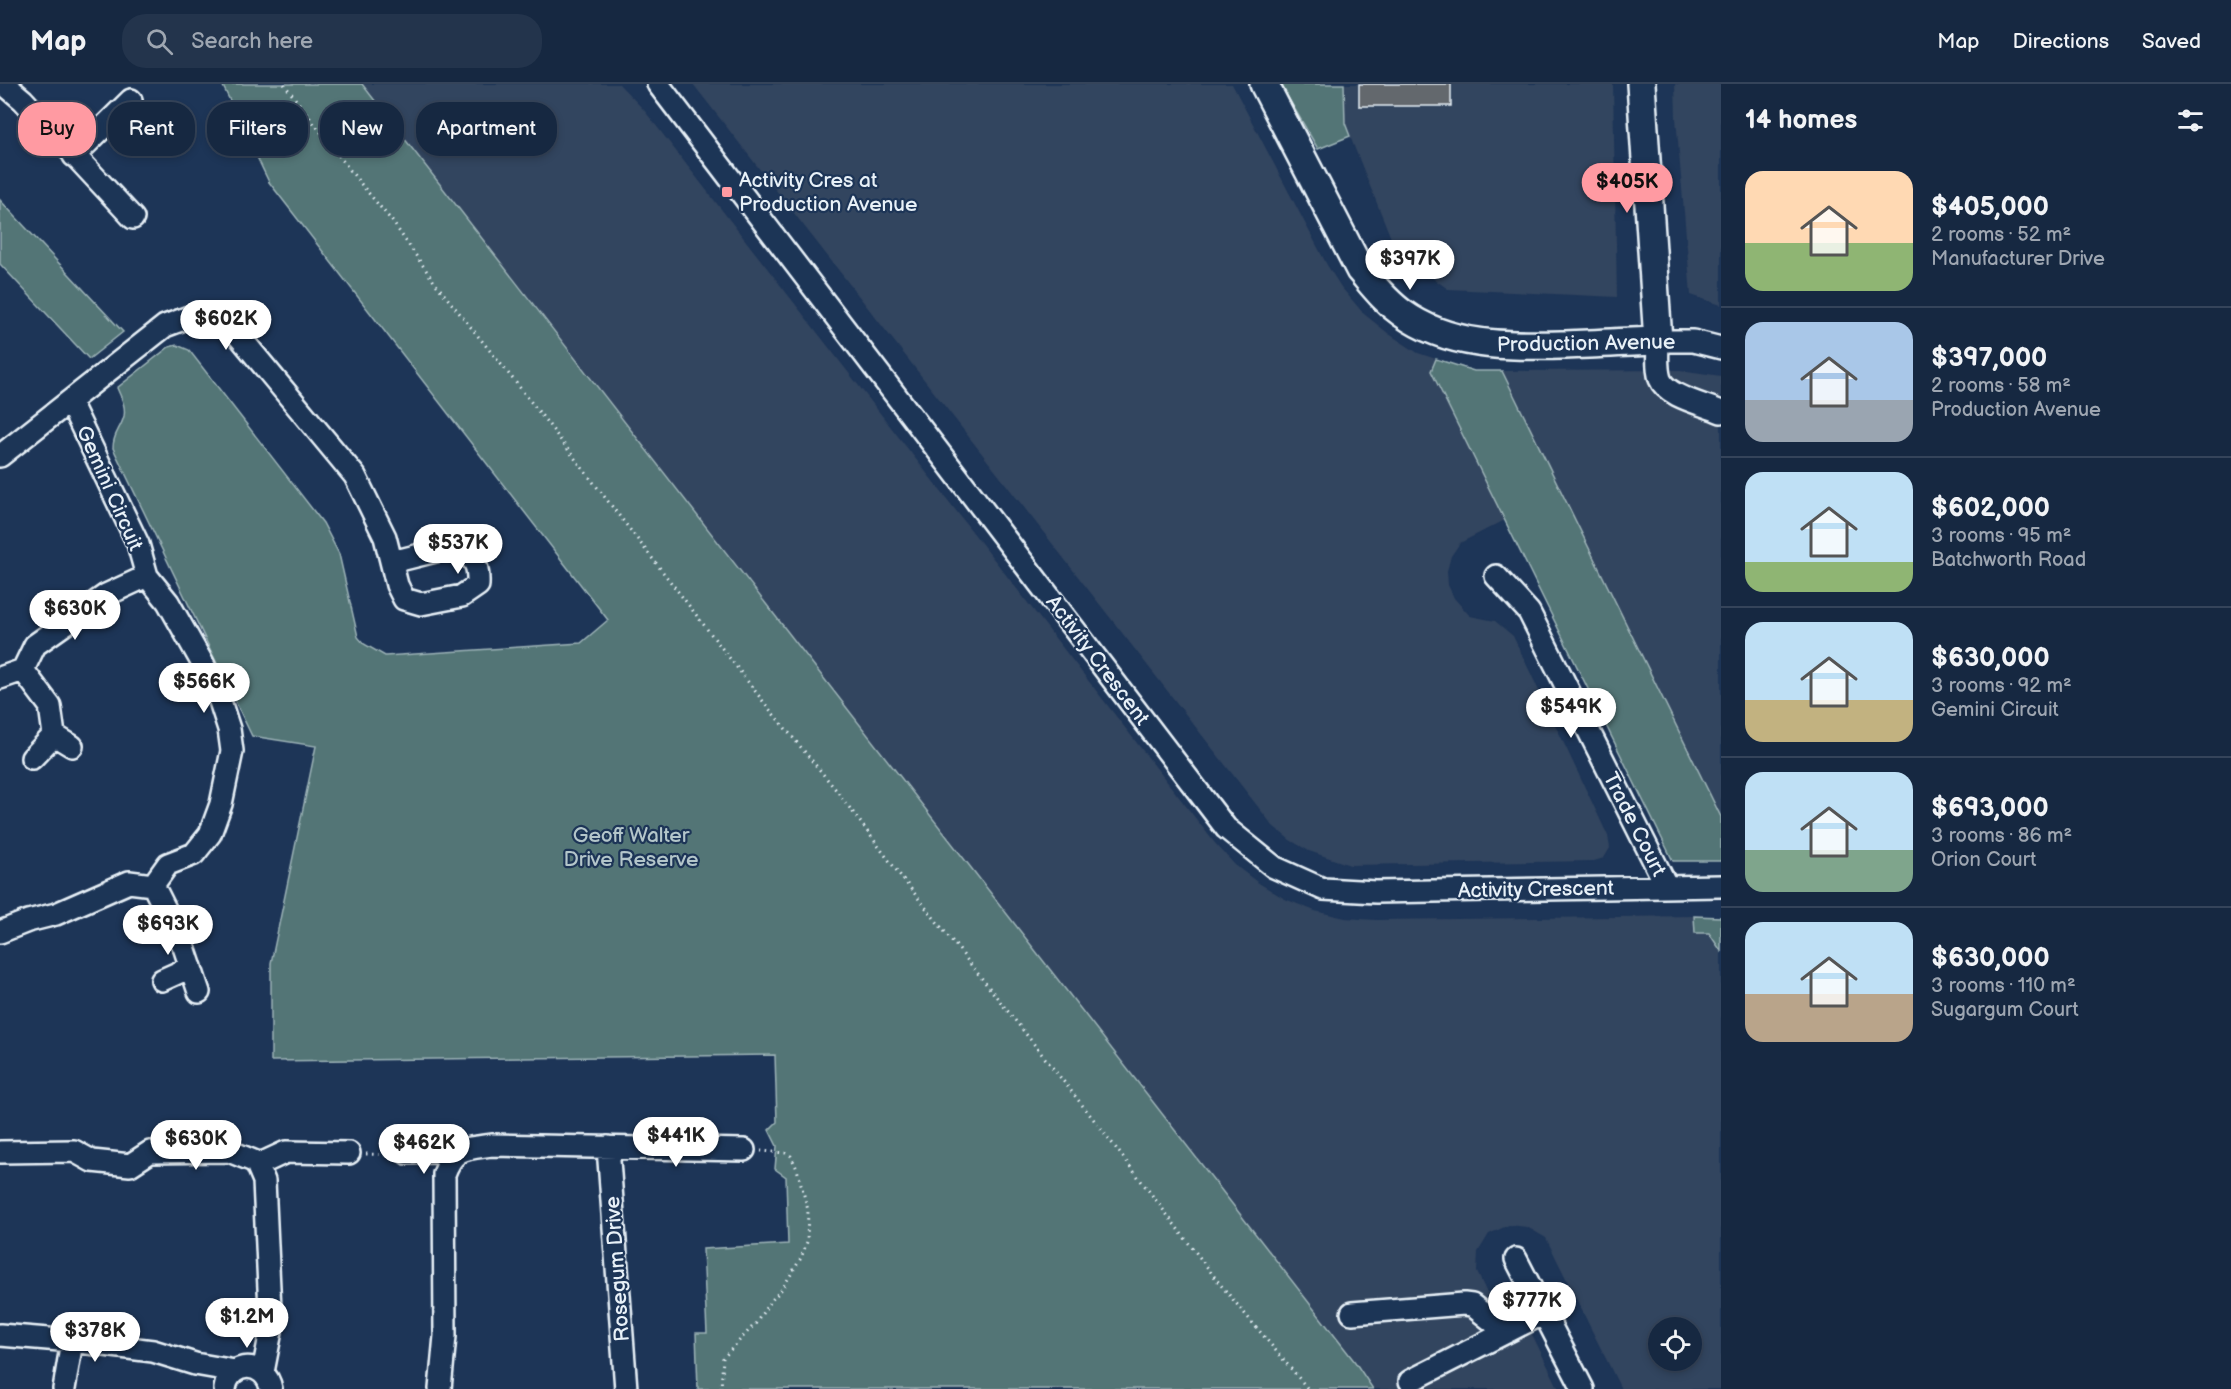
<!DOCTYPE html>
<meta charset="utf-8">
<style>
body{margin:0;font-family:"Balsamiq Sans",sans-serif;background:#23344c;color:#f1f3f6;height:100vh;display:flex;flex-direction:column;font-size:22px;white-space:nowrap}
*{box-sizing:border-box;margin:0}
p{font-size:20px;color:#9ea6b1}
.icon{flex:none;width:33px;height:33px;fill:none;stroke:currentColor;stroke-width:2;stroke-linecap:round;stroke-linejoin:round}
.map{position:relative;flex:1;overflow:hidden}
.sheet{display:flex;flex-direction:column;background:#162841;width:510px}
.sheet>*{flex:none}
.hud{position:absolute;left:18px;top:18px;width:570px;height:54px;display:flex;gap:12px}
.controls{position:absolute;left:1648px;top:1233px;display:grid;gap:12px}
.controls a{display:grid;place-items:center;width:54px;height:54px;border-radius:50%;background:#162841;box-shadow:0 3px 9px #0003,0 0 0 2px #35445a;font-size:30px}
.price{position:absolute;translate:-50% -51px;padding:0 14px;border-radius:21px;background:#fff;color:#222;font-size:20px;line-height:39px;filter:drop-shadow(0 2px 3px #0008)}
.price::after{content:'';position:absolute;left:50%;top:36px;width:18px;height:14px;margin-left:-9px;background:inherit;clip-path:polygon(0 0,100% 0,50% 100%)}
.price.selected{background:#ff9aa2;color:#111}
ul{padding:0;list-style:none}
li{display:flex;align-items:center;gap:18px;height:150px;padding:0 24px}
li+li{border-top:2px solid #35445a}
li span{display:grid;place-items:center;flex:none;width:168px;height:120px;border-radius:18px;color:#555}
li>.icon{margin-inline-start:auto}
span .icon{width:72px;height:72px;fill:#fffc;stroke-width:1}
li b{font-size:26px}
h2{display:flex;justify-content:space-between;align-items:center;height:72px;padding:0 24px;font-size:26px}
.chip{padding:0 21px;border-radius:24px;background:#162841;box-shadow:0 3px 9px #0003,0 0 0 2px #35445a;font-size:21px;line-height:54px}
.chip.selected{background:#ff9aa2;color:#111}
header{display:flex;align-items:center;gap:36px;box-sizing:border-box;height:84px;padding:0 30px;background:#162841;border-bottom:2px solid #35445a}
header strong{font-size:28px}
nav{display:flex;gap:33px;margin-inline-start:auto;font-size:21px}
.search{width:420px;height:54px;background:#23344c;display:flex;align-items:center;gap:15px;box-sizing:border-box;padding:0 21px;border-radius:24px;color:#9ea6b1;font-size:22px}
main{display:flex;flex:1;min-height:0}
.map>svg:first-child{display:block}
.built{fill:#32445e;fill-rule:evenodd}
.green{fill:#527576;stroke:#9db3b7;stroke-width:1.5}
.building{fill:#63676d;stroke:#e8f1f8;stroke-width:1.5}
.lines{fill:none;stroke-linecap:round;stroke-linejoin:round}
.minor-casing{stroke:#e8f1f8;stroke-width:26}
.major-casing{stroke:#e8f1f8;stroke-width:32}
.path{stroke:#e8f1f8;stroke-width:3;stroke-dasharray:1.5 4.5;stroke-linecap:butt}
.minor{stroke:#1d3557;stroke-width:21}
.major{stroke:#1d3557;stroke-width:27}
.poi-dot{fill:#ff9aa2;stroke:#1d3557;stroke-width:2}
.labels{text-anchor:middle;stroke-width:4.5;stroke-linejoin:round;paint-order:stroke}
.poi-label{font-size:21px;fill:#e8f1f8;stroke:#1d3557;text-anchor:start}
.street-label{font-size:21px;fill:#e8f1f8;stroke:#1d3557}
.park-label{font-size:21px;fill:#b4c6ca;stroke:#1d3557}
</style>
<header>
<strong>Map</strong>
<div class="search"><svg class="icon" aria-label="search" viewBox="0 0 24 24"><circle cx="10" cy="10" r="6"/><path d="M15 15l6 6"/></svg>Search here</div>
<nav><a>Map</a><a>Directions</a><a>Saved</a></nav>
</header>
<main>
<div class="map">
<svg width="1721" height="1305" viewBox="0 0 1721 1305">
<rect width="100%" height="100%" fill="#1d3557"/>
<filter id="ink" filterUnits="userSpaceOnUse"><feTurbulence type="fractalNoise" baseFrequency=".0167" numOctaves="2"/><feDisplacementMap in="SourceGraphic" scale="12" xChannelSelector="R" yChannelSelector="G"/><feConvolveMatrix kernelMatrix="1 2 1 2 8 2 1 2 1" color-interpolation-filters="sRGB"/></filter>
<g filter="url(#ink)">
<path class="built" d="M362,0H619L644,26L1214,758L1235,781L1257,798L1285,815L1315,827L1345,834L1376,836L1694,832L1695,849H1709L1721,867V1305H1621L1546,1154L1527,1143L1509,1141L1489,1150L1478,1168L1477,1188L1486,1207L1514,1222L1524,1234L1559,1305H1373L1355,1278ZM1659,1244H1692V1276H1659Z
M693,0H1232L1327,181L1341,203L1364,230L1389,250L1418,269L1436,275L1431,287L1505,436L1460,459L1451,472L1447,487L1448,501L1454,514L1470,532L1495,537L1513,552L1608,752L1610,764L1604,774L1594,777L1350,781L1309,767L1290,756L1273,742Z
M1344,0H1613L1617,213L1448,205L1397,169L1345,40Z
M1675,0H1721V221L1691,211L1676,34Z
M1680,286L1721,292V733L1502,287Z"/>
<path class="green" d="M222,0H362L1355,1278L1373,1305H698L696,1249H707L703,1165L788,1160L786,1093L775,1085L777,1062L769,1046L777,1038L775,971L271,977V879L316,662L252,652L113,364C113,349 121,345 124,332C126,322 121,313 117,304L169,263L177,261L189,266L323,439L339,470L358,553L364,560L385,572L581,559L608,536L269,98Z
M1280,0H1344L1345,39L1350,52L1318,65Z
M0,116L123,248L89,275L0,180Z
M1436,275L1474,287H1502L1721,733V777H1673L1431,287Z
M1694,832L1721,833V867L1709,849H1695Z"/>
<path class="building" d="M1359,0H1451V22H1359Z"/>
<g class="lines">
<g class="minor-casing">
<path id="minor" d="M4,0L23,16L133,134
M658,0L1226,744L1274,783L1323,805L1376,808L1721,802
M74,72L131,16
M1721,264L1693,257H1658C1658,268 1656,283 1660,295C1667,313 1704,320 1721,328
M0,372L165,242L197,230L229,240L355,392L385,453L397,501L404,515L421,520L462,512L478,501C479,479 474,474 456,462L392,478
M1496,492L1529,528L1667,803
M23,586L50,622L54,651L32,674
M0,594L23,586L35,561L106,511L147,492
M54,651L72,662
M153,801L184,863L199,908
M0,848L28,837L56,830L129,798L153,801L168,780L194,770L210,750L221,720L232,667L229,645L218,611L203,580L168,518L147,492L138,460L70,318
M162,896L191,883
M608,1063L626,1305
M0,1068L74,1067L92,1077L130,1081L150,1068L229,1067L256,1078L264,1097L271,1247L263,1288
M407,1069L437,1068L450,1075
M258,1081L286,1068L349,1069
M1516,1175L1583,1305
M1352,1229L1464,1220L1472,1221L1506,1248
M0,1251L72,1257L153,1267L195,1280L235,1287
M1410,1297L1544,1229
M64,1305L72,1257
M225,1305C229,1276 266,1276 271,1305
M440,1305L445,1252L444,1090C454,1063 465,1065 492,1061L744,1066"/>
</g>
<g class="major-casing">
<path id="major" d="M1264,0L1360,186C1373,201 1385,217 1402,229C1449,263 1506,262 1561,261C1594,260 1626,258 1658,257L1641,0"/>
</g>
<path class="path" d="M284,0L356,94L392,137L435,199L521,305L766,621L837,707L903,795L1106,1051L1220,1200L1308,1305
M366,1070L392,1071
M721,1305L723,1274L756,1239L769,1219L782,1205L801,1174L807,1158L808,1126L797,1085L791,1072L785,1069L761,1067"/>
<use href="#minor" class="minor"/>
<use href="#major" class="major"/>
</g>
</g>
<rect class="poi-dot" x="721" y="102" width="12" height="12" rx="3"/>
<g class="labels">
<g class="poi-label">
<text x="739" y="103">Activity Cres at<tspan x="739" dy="24">Production Avenue</tspan></text>
</g>
<g class="street-label">
<text transform="translate(1586 259) rotate(-1)" y="7">Production Avenue</text>
<text transform="translate(110 404) rotate(66)" y="7">Gemini Circuit</text>
<text transform="translate(1098 576) rotate(53)" y="7">Activity Crescent</text>
<text transform="translate(1635 740) rotate(63)" y="7">Trade Court</text>
<text transform="translate(1536 805) rotate(-1)" y="7">Activity Crescent</text>
<text transform="translate(617 1185) rotate(-94)" y="7">Rosegum Drive</text>
</g>
<g class="park-label">
<text x="631" y="758">Geoff Walter<tspan x="631" dy="24">Drive Reserve</tspan></text>
</g>
</g>
</svg>
<div class="controls">
<a><svg class="icon" aria-label="locate" viewBox="0 0 24 24"><circle cx="12" cy="12" r="6"/><path d="M12 2v4M12 18v4M2 12h4M18 12h4"/></svg></a>
</div>
<b class="price selected" style="left:1627px;top:130px">$405K</b>
<b class="price" style="left:1410px;top:207px">$397K</b>
<b class="price" style="left:226px;top:267px">$602K</b>
<b class="price" style="left:458px;top:491px">$537K</b>
<b class="price" style="left:75px;top:557px">$630K</b>
<b class="price" style="left:204px;top:630px">$566K</b>
<b class="price" style="left:1571px;top:655px">$549K</b>
<b class="price" style="left:168px;top:872px">$693K</b>
<b class="price" style="left:676px;top:1084px">$441K</b>
<b class="price" style="left:196px;top:1087px">$630K</b>
<b class="price" style="left:424px;top:1091px">$462K</b>
<b class="price" style="left:1532px;top:1249px">$777K</b>
<b class="price" style="left:247px;top:1265px">$1.2M</b>
<b class="price" style="left:95px;top:1279px">$378K</b>
<div class="hud">
<a class="chip selected">Buy</a>
<a class="chip">Rent</a>
<a class="chip">Filters</a>
<a class="chip">New</a>
<a class="chip">Apartment</a>
</div>
</div>
<section class="sheet">
<h2>14 homes<svg class="icon" aria-label="filters" viewBox="0 0 24 24"><path d="M4 7h16M4 17h16"/><circle cx="9" cy="7" r="2"/><circle cx="15" cy="17" r="2"/></svg></h2>
<ul>
<li><span style="background:linear-gradient(#ffd9b3 60%,#8fb573 0)"><svg class="icon" aria-label="home" viewBox="0 0 24 24"><path d="M3 11l9-7 9 7M6 9v11h12V9"/></svg></span><div><b>$405,000</b><p>2 rooms · 52 m²</p><p>Manufacturer Drive</p></div></li>
<li><span style="background:linear-gradient(#a9c7e8 65%,#9aa5b1 0)"><svg class="icon" aria-label="home" viewBox="0 0 24 24"><path d="M3 11l9-7 9 7M6 9v11h12V9"/></svg></span><div><b>$397,000</b><p>2 rooms · 58 m²</p><p>Production Avenue</p></div></li>
<li><span style="background:linear-gradient(#bfe0f5 75%,#8fb573 0)"><svg class="icon" aria-label="home" viewBox="0 0 24 24"><path d="M3 11l9-7 9 7M6 9v11h12V9"/></svg></span><div><b>$602,000</b><p>3 rooms · 95 m²</p><p>Batchworth Road</p></div></li>
<li><span style="background:linear-gradient(#bfe0f5 65%,#c2b280 0)"><svg class="icon" aria-label="home" viewBox="0 0 24 24"><path d="M3 11l9-7 9 7M6 9v11h12V9"/></svg></span><div><b>$630,000</b><p>3 rooms · 92 m²</p><p>Gemini Circuit</p></div></li>
<li><span style="background:linear-gradient(#bfe0f5 65%,#7fa58c 0)"><svg class="icon" aria-label="home" viewBox="0 0 24 24"><path d="M3 11l9-7 9 7M6 9v11h12V9"/></svg></span><div><b>$693,000</b><p>3 rooms · 86 m²</p><p>Orion Court</p></div></li>
<li><span style="background:linear-gradient(#bfe0f5 60%,#b9a48a 0)"><svg class="icon" aria-label="home" viewBox="0 0 24 24"><path d="M3 11l9-7 9 7M6 9v11h12V9"/></svg></span><div><b>$630,000</b><p>3 rooms · 110 m²</p><p>Sugargum Court</p></div></li>
</ul>
</section>
</main>
